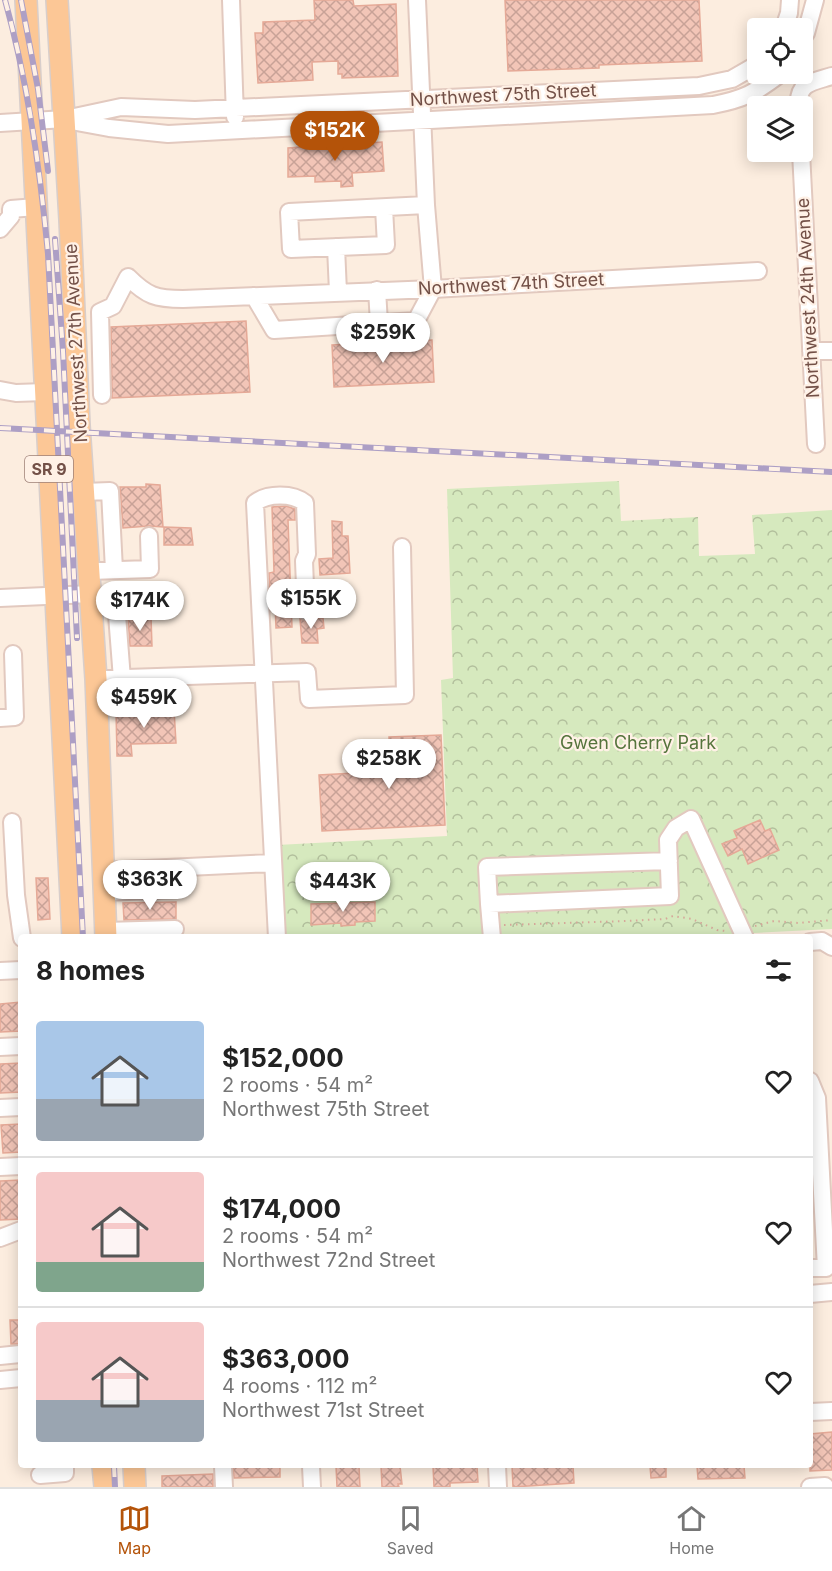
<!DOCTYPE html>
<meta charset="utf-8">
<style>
body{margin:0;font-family:Inter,sans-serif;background:#f6f6f6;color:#222;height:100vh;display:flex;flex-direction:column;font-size:22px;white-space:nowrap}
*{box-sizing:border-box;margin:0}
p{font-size:20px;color:#767676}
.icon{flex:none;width:33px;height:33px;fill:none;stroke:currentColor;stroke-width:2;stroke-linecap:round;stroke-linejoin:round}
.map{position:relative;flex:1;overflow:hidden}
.side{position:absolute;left:18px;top:934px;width:795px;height:534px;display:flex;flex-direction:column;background:#fff;border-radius:6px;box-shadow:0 3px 15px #0003}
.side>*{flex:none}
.tools{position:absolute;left:747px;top:18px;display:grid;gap:12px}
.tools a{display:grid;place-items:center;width:66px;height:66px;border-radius:6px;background:#fff;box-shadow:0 3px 15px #0003;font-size:30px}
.price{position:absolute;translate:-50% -51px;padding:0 14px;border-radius:21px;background:#fff;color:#222;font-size:20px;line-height:39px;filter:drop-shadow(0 2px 3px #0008)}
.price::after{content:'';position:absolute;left:50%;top:36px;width:18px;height:14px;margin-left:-9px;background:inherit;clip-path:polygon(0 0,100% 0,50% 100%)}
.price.current{background:#b45309;color:#fff}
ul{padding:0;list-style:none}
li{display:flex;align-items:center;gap:18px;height:150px;padding:0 18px}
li+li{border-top:2px solid #e0e0e0}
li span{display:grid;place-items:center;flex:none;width:168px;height:120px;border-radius:6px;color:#555}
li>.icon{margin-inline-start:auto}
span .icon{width:72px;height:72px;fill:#fffc;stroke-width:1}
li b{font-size:26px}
h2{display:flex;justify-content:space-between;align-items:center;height:72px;padding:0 18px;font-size:26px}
.tab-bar{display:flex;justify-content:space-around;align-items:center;height:84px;border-top:2px solid #e0e0e0;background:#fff;font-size:16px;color:#767676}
.tab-bar a{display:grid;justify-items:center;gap:3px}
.tab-bar .current{color:#b45309}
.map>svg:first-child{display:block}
.forest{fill:url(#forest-crowns)}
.building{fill:url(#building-cross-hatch);stroke:#e5a997;stroke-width:1.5}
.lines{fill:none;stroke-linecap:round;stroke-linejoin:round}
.minor-casing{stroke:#e2c9bf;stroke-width:20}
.major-casing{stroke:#d8cecb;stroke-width:24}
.path{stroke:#d6a89a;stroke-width:2;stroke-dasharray:1.5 4.5;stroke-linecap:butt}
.minor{stroke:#fff;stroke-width:16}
.major{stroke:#fcc796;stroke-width:21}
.rail-casing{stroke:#ad9fc5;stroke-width:6}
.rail{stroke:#fff1e6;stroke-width:4;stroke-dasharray:11;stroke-linecap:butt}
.labels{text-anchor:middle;stroke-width:4.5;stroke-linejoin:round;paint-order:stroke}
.shield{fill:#fff1e6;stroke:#9d8077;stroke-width:1.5}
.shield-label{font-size:16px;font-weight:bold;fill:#735047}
.street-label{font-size:18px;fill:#735047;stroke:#fff1e6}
.park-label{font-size:18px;fill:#55743c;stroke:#fff1e6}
</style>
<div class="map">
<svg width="832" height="1487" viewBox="0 0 832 1487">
<defs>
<pattern id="forest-crowns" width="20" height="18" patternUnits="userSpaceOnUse" patternTransform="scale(1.5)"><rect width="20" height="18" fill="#d6e9be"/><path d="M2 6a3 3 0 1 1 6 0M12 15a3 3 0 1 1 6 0" fill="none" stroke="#b2bf9c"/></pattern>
<pattern id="building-cross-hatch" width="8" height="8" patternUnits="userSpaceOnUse" patternTransform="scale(1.5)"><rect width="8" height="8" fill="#f2c5b7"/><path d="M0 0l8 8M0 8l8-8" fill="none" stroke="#c8a297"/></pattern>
</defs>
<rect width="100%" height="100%" fill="#fceddf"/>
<path class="forest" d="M619,481L621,521L698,517L699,556L755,554L752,515L832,510V929L653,938L281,937L277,845L447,836L441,680L453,678L447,489Z"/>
<path class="building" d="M314,0H353L354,6L396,4L398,76L342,78V74H338V61L312,62L313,80L258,83L255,33H263V22L315,20Z
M505,0H699L702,61L599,65V68L508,71Z
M382,142L384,171L352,173L353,186L341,187V181L315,182V176L288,177V148L327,145V143H337V145Z
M246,321L250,392L112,398L111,327Z
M432,340L434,382L334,387L332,345Z
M146,484L160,485L163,527L149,526L123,528L120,487H146Z
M286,506L295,509V520H288L292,627L276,628L275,602L270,595L269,573L274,572L272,507Z
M332,521L342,522V536H348L350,573L320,575L319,559L333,558Z
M164,527L191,528L193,545H164Z
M151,617L152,646H130L128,618Z
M313,618H323L324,628L317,629L318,643H302L300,619L307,621Z
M174,709L176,743L131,744L132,756H117L116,711Z
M441,735L445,825L322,831L319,775L391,771L389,737Z
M760,820L765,831L770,829L779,850L748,864L742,849L728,856L722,844L737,838L734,831Z
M36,878H48L50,919L38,920Z
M176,902V919L124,920L123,903Z
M375,902V921L355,922V925L341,926V923L311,925V904Z
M21,1002V1031L0,1032V1004Z
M21,1063V1092L0,1093V1064Z
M21,1124V1152L3,1153L1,1125Z
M21,1180V1219L0,1220V1181Z
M10,1320H21V1344H11Z
M832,1432V1470L810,1471V1434Z
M233,1466H280V1477L234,1478Z
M336,1466H359L360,1487H337Z
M381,1466H400L402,1484H398L399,1487H382Z
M433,1466H477L478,1482L450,1483V1487H434Z
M512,1466H573L574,1483L513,1487Z
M650,1466H666V1477L651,1478Z
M697,1466H744L745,1478L698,1479Z
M213,1474V1487H162V1476Z"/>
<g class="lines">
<g class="minor-casing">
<path id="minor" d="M231,0L235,117
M784,28L789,13L790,0
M802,39L806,33L815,0
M799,106C797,82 813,82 832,76
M71,121L109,128L168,134L713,105C744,99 755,93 780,74
M0,123L65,119L121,107L195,110L699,86L732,79L758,64
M801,152L816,444
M384,208L386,245L291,249L289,212L426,205
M0,229L11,216V209L36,207
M336,247L338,292
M377,290L379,323
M254,296L274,330L416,321L433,289L426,205L417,0
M811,351H832
M0,390L16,393L45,392
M102,395L100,312L113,306L128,277C147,296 156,299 183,299L433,289L758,271
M84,492L110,491L114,570
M90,571L150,569L149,536
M0,598L91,594
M92,603L116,602L122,679
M96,679L307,672L309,699L405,695L402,547
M0,718L15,717L13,654
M12,822L16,895L22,938
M103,871L272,863
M104,892L177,889
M489,904L487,867L669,861
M105,931L175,929
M277,938L255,503C267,493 293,493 305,503L307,554L304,561L306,611
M492,938L489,904L670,896L668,840L676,828L691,819L745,938
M810,942L822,941L832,947
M0,971L21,970
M0,1047L21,1046
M810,1081L817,1098L826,1268H810
M0,1108L21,1107
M0,1167L21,1166
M0,1238L21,1230
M810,1294L832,1292
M0,1356L20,1354
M0,1380L21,1378
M810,1412L832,1411
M223,1466L224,1487
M311,1466L312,1487
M497,1466L498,1487
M40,1475L65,1473V1466
M810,1487L825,1486"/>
</g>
<g class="major-casing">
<path id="major" d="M26,0L73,938
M57,0L70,220L79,425L96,679L106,938
M103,1466L105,1487
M134,1466L135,1487"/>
</g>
<path class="path" d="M504,925L625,921L665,919L673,916L692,919L717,930L726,931
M755,926L774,921L798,923L832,920"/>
<use href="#minor" class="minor"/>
<use href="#major" class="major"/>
<g class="rail-casing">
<path id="rail" d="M5,0C28,83 40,168 48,254L83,938
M21,0L38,89L48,171
M55,239L63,351L77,638
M0,428L832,472
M114,1466L115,1487"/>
</g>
<use href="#rail" class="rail"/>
</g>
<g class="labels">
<rect class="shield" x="25" y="456" width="48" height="26" rx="4.5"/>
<g class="shield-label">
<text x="49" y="475">SR 9</text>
</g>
<g class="street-label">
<text transform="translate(503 95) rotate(-3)" y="6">Northwest 75th Street</text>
<text transform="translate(511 284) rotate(-3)" y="6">Northwest 74th Street</text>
<text transform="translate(808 298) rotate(-93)" y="6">Northwest 24th Avenue</text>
<text transform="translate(76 343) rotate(-93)" y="6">Northwest 27th Avenue</text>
</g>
<g class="park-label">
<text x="638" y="749">Gwen Cherry Park</text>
</g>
</g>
</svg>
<div class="tools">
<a><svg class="icon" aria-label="locate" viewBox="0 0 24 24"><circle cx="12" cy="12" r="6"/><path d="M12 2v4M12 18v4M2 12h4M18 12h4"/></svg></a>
<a><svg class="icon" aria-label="layers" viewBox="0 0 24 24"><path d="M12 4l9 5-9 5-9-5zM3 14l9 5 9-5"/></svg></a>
</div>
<b class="price current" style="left:335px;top:162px">$152K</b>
<b class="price" style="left:383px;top:364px">$259K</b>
<b class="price" style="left:311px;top:630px">$155K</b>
<b class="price" style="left:140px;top:632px">$174K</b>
<b class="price" style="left:144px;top:729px">$459K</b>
<b class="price" style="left:389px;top:790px">$258K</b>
<b class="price" style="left:150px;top:911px">$363K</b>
<b class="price" style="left:343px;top:913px">$443K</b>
<section class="side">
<h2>8 homes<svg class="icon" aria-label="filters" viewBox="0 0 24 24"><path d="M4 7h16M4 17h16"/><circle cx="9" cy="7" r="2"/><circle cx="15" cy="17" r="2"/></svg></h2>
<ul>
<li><span style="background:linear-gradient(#a9c7e8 65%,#9aa5b1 0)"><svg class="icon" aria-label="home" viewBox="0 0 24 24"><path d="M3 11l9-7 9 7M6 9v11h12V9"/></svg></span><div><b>$152,000</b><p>2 rooms · 54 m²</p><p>Northwest 75th Street</p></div><svg class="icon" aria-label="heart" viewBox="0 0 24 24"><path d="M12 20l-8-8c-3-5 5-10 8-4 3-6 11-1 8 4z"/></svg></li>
<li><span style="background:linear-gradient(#f6c9c9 75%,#7fa58c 0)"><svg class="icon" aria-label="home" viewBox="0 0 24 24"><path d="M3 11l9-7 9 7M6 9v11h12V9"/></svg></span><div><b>$174,000</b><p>2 rooms · 54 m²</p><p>Northwest 72nd Street</p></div><svg class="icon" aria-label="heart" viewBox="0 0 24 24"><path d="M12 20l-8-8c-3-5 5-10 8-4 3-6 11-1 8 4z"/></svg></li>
<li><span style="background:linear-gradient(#f6c9c9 65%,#9aa5b1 0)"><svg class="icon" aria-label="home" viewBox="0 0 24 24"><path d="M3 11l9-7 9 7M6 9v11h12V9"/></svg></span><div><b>$363,000</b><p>4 rooms · 112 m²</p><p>Northwest 71st Street</p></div><svg class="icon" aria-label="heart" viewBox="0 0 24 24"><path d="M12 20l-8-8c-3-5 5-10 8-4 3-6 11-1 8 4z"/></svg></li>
</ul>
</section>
</div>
<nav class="tab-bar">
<a class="current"><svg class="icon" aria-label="map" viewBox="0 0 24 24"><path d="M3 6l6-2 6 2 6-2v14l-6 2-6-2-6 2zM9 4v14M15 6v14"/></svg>Map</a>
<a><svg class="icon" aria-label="saved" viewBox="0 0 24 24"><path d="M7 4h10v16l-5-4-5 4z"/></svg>Saved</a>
<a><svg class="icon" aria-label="home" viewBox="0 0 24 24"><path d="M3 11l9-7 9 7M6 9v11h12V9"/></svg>Home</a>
</nav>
